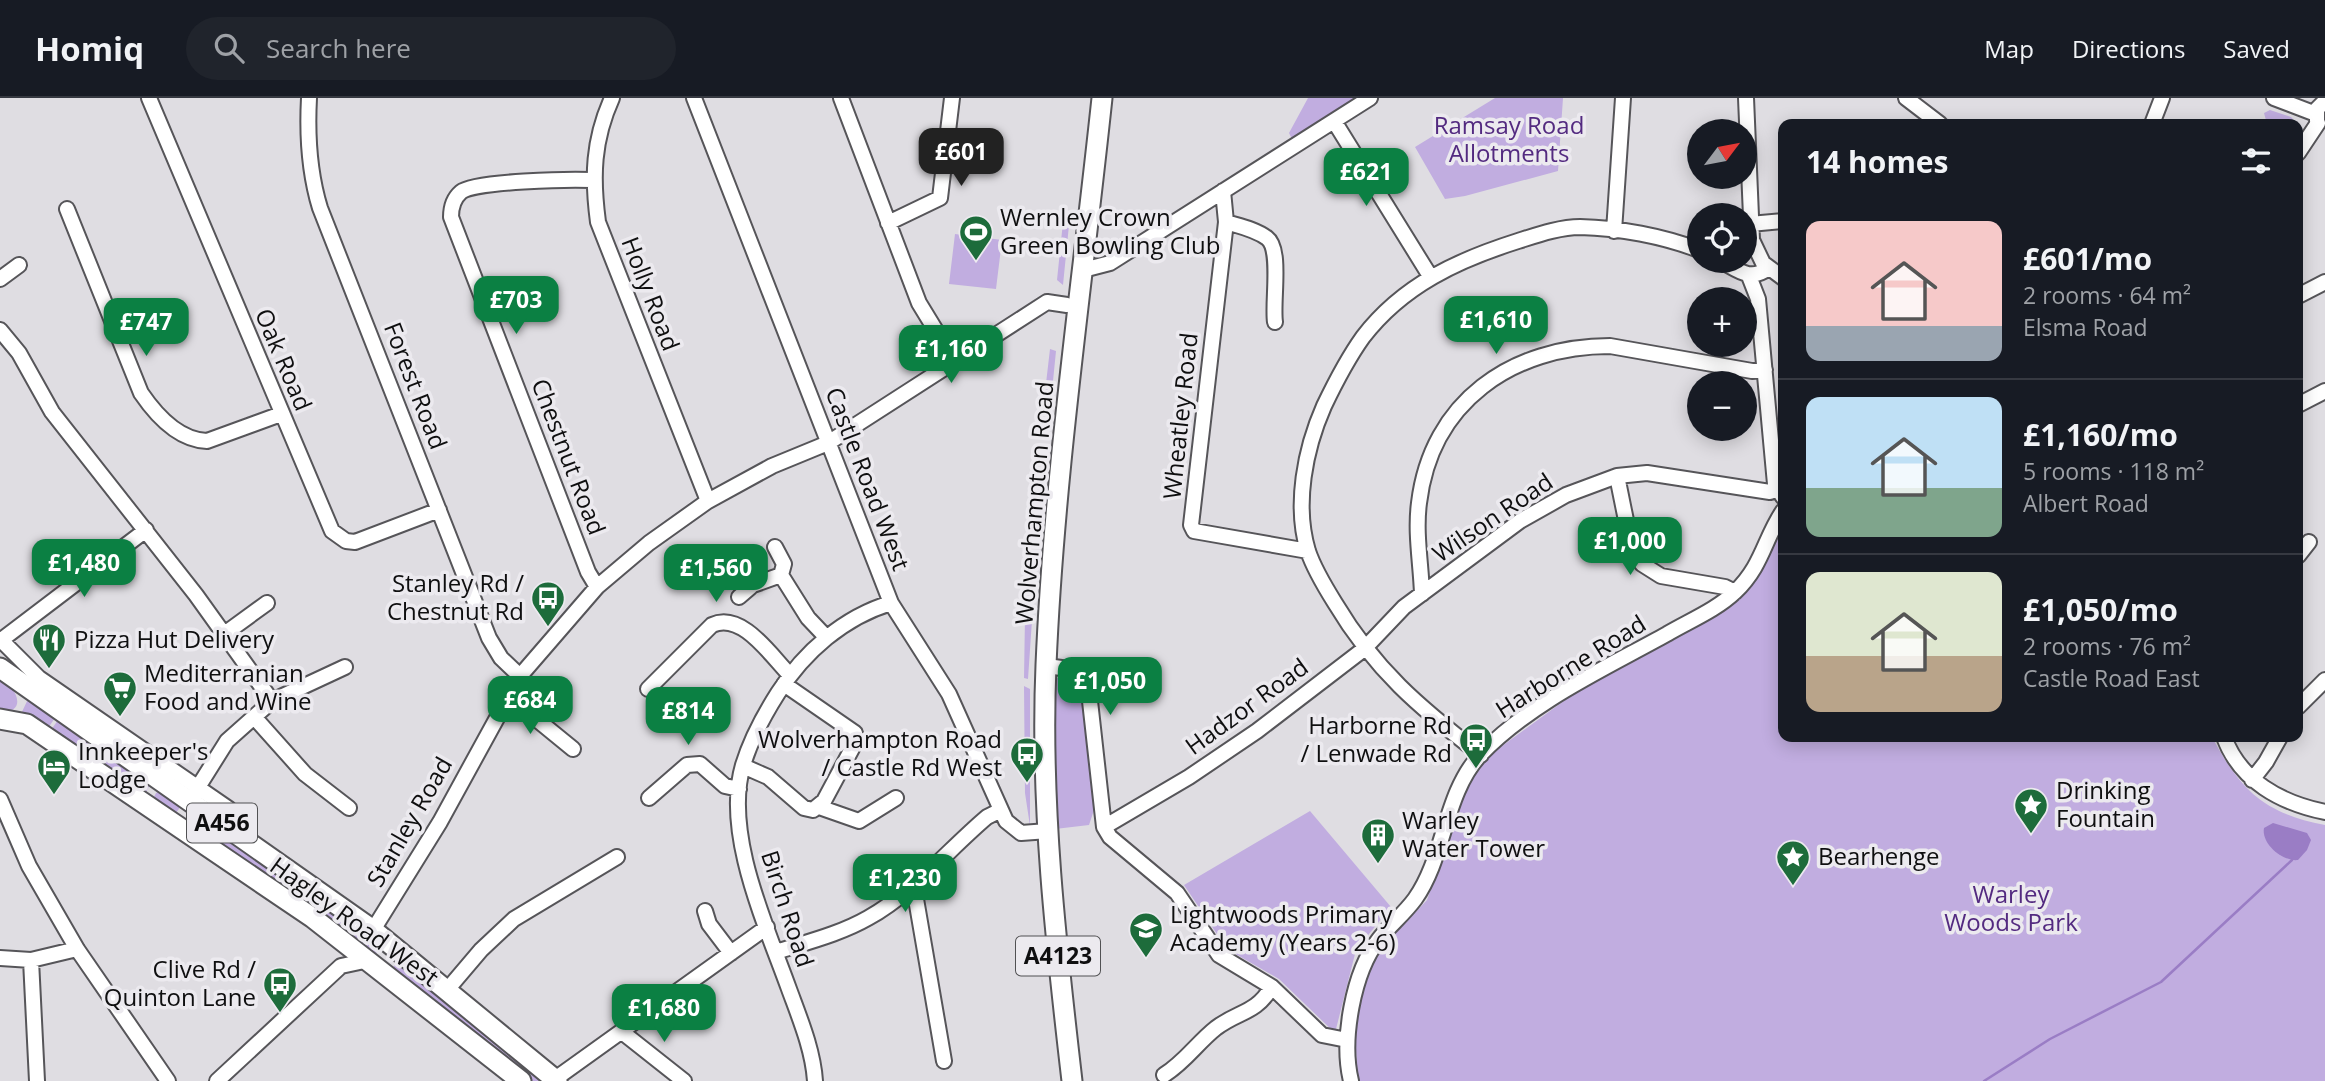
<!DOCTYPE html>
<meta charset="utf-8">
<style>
body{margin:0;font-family:"Open Sans",sans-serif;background:#20242c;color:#f1f3f6;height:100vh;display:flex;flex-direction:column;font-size:26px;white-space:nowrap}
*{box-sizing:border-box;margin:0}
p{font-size:23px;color:#9ea1a6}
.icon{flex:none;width:38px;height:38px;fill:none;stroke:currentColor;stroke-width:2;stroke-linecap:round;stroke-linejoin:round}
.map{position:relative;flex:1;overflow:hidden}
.panel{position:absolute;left:1778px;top:21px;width:525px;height:623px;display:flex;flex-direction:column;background:#171b24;border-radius:14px;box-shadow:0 4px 18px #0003}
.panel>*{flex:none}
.needle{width:46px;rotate:58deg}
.fabs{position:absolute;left:1687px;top:21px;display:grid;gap:14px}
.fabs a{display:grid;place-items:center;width:70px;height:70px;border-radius:50%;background:#171b24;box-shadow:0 4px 18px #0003;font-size:35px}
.price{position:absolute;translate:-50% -60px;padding:0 16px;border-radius:14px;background:#0b8043;color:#fff;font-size:23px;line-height:46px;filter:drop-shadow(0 2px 4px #0008)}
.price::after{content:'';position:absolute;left:50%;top:42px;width:21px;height:16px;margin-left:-10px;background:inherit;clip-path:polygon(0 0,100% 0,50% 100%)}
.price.current{background:#222;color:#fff}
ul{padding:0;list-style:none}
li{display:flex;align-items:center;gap:21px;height:175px;padding:0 28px}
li+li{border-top:2px solid #363941}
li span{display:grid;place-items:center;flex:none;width:196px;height:140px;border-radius:14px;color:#555}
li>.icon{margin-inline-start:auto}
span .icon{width:84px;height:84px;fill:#fffc;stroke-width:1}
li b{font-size:30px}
h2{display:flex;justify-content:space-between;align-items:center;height:84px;padding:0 28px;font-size:30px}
header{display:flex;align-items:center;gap:42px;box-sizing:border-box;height:98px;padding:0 35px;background:#171b24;border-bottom:2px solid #363941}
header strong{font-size:33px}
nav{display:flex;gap:38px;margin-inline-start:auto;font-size:24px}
.search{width:490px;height:63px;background:#20242c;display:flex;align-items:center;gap:18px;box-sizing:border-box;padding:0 24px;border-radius:38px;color:#9ea1a6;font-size:26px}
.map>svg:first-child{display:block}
.green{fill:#c1ade0}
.water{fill:#9a7dc5}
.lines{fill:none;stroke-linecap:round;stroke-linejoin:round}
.stream{stroke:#9a7dc5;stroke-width:2.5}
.minor-casing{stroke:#565559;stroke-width:18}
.highway-casing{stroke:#565559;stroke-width:23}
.minor{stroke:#fff;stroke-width:14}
.highway{stroke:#fff;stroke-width:19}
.labels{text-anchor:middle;stroke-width:7;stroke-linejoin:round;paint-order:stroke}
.shield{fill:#eceaef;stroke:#515153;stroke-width:2}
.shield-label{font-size:23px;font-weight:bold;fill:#0f0f10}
.park-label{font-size:24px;fill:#532a80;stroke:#eceaef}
.poi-label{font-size:24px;fill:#0f0f10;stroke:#eceaef;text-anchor:start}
.street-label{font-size:24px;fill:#0f0f10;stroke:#eceaef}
</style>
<header>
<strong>Homiq</strong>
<div class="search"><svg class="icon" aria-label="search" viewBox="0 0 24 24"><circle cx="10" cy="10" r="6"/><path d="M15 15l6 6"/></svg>Search here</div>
<nav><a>Map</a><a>Directions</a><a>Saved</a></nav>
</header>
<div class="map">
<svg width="2325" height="983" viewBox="0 0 2325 983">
<rect width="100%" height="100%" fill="#dfdde2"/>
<path class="green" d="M1308,0H1358L1292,41L1289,35Z
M1495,0H1563L1558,73L1465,98L1445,101L1415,49Z
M2270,12L2291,19L2297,26H2267L2264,15Z
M1063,124L1069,127L1063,187L1057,182Z
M955,136L1002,142L996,191L949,186Z
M1050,251L1056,253L1052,293L1045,294Z
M1783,421V639H2212C2241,693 2264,715 2325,727V983H1358L1354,921L1369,870L1384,848L1427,802L1467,685L1483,662L1572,597L1718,513Z
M1025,518L1032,522L1028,581L1024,580Z
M0,576C12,587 32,613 0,615Z
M1057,580H1073L1084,592L1095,709L1089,727L1055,731L1053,588Z
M1024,588L1030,591V728L1025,695Z
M29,599L57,617L46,633L20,618Z
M60,619L104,648L93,666L49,635Z
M107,650L150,686L145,696L96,667Z
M163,692L184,704L173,719L153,701L156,695Z
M1310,713L1391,809L1356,852L1335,935L1279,881L1227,851L1184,787Z
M201,719L344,823L337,828L193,732Z
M352,826L380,846V853L374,856L348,836Z
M400,860L550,983H529L392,871Z"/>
<path class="water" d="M2273,725L2307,735L2311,742L2307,752L2298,762C2283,764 2261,746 2264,730Z"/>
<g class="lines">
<path class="stream" d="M1984,983L2050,941L2161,884L2292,762"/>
<g class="minor-casing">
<path id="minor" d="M149,0L332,433L346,443L355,444L439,412
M309,0C307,37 309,74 320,110L489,540L501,560L520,578
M612,0C593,42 592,79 598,124L708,403
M694,0L891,505L949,596L1006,723L1021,735L1048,733
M841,0L919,205L955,264
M1746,0L1752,142L1763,165L1783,180
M1906,0L1940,26
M2274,0L2316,16
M1334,23L1430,178
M2317,23V11L2325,3
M2152,26L2162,0
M2298,55L2318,25
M592,82C572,81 474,83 461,94C454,100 451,109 451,119L588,474L597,489
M1223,93L1226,124L1191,427L1194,433L1308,453
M67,111L141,295C156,317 179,342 207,343L281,316
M1226,124C1239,128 1255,131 1267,140C1282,151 1272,204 1275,224
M888,125L940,100L952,0
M1750,126L1783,123
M1614,133L1623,0
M1721,163C1738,172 1751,184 1768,170
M1083,172L1110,165L1370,0
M1749,178L1758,201L1775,386L1783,399
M0,181L19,167
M2298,198L2325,184
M0,232L19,255L52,314L196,497L272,603L227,643L190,702
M2298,307L2325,293
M1617,378L1631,447L1642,466L1661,478L1725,489L1735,494
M2298,458L2309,444
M781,477L808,520L826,539
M1422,496C1421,466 1415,435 1419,405C1431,304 1512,248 1610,248L1752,273L1765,272
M739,499L753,487L781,477L784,466L775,449
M223,537L267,505
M0,541L39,580L229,711L221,724
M0,543L146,432
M1046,568L1077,572L1088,585L1104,729L1110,739L1177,795L1219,857L1272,889L1322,937L1347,942
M784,586L855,635
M648,591L712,527C742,513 771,558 790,577
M508,598L573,651
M272,603L345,569
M2298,609L2325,582
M255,620L305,676L349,710
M2224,639C2240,683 2281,705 2325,714
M1481,657C1419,609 1375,572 1335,505C1325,489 1314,471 1308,453C1294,407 1305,351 1324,308C1335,285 1348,260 1363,239C1403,187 1458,162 1518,143C1537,137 1560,129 1580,129C1619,130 1663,138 1699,152
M743,668L768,679L804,710L813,712L824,703L855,645
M2252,682L2266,664L2280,639
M649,700L687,667L700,666L725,688L739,691
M0,701L29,768L77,851L168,983
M819,709L859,723L896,700
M1104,729L1189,679L1257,633L1364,551L1404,509L1520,423L1566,397L1617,378L1647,375L1770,394L1778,391
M910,789L916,801L944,963
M705,813L709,826L731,855
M373,832L440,724L520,578L597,489L649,445L708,403L772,368L828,345L1047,204L1067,207
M776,854C807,844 840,836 868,820C913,795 948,752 987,719L1001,712
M0,860L31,862L77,851
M31,862L37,983
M447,892L481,852L514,821L617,759
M622,934L684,983
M1164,977C1185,964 1197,945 1216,930C1240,912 1254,917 1272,889
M555,981L767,829
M217,983L341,868L369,862
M815,983C813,952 800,921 789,891C766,827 723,735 743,667C751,641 764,617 778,595C804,554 844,519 891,505
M1351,983C1341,942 1353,874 1379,841C1390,827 1404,816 1415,801C1445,759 1444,696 1480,657C1531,604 1604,571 1667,536C1689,523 1716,512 1735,494C1763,467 1764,441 1783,413"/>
</g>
<g class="highway-casing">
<path id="highway" d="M0,570L373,832L557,983
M0,621L27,626L313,820L521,983
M1072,983C1056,846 1040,706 1046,567C1054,377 1082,189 1102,0"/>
</g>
<use href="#minor" class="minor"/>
<use href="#highway" class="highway"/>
</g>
<defs>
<g id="stadium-pin" transform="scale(1.75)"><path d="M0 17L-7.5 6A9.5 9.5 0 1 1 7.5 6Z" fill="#1d6c3b" stroke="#eceaef"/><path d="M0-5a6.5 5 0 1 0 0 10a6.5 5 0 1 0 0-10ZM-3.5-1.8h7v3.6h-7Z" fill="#fff"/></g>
<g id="bus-pin" transform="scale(1.75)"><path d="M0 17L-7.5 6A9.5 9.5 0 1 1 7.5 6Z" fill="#1d6c3b" stroke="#eceaef"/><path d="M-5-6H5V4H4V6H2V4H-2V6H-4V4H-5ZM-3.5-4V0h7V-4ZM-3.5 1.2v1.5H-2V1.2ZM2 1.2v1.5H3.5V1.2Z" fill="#fff"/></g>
<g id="restaurant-pin" transform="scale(1.75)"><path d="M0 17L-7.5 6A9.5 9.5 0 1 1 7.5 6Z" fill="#1d6c3b" stroke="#eceaef"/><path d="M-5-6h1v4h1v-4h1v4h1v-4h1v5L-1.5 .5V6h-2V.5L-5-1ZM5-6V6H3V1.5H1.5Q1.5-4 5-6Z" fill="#fff"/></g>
<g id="supermarket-pin" transform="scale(1.75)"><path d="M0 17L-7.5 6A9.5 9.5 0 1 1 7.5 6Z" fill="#1d6c3b" stroke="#eceaef"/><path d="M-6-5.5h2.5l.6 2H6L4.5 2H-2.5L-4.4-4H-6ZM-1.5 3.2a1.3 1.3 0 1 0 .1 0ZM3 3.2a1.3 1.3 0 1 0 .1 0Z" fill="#fff"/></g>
<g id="hotel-pin" transform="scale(1.75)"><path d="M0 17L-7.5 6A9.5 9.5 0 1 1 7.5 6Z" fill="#1d6c3b" stroke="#eceaef"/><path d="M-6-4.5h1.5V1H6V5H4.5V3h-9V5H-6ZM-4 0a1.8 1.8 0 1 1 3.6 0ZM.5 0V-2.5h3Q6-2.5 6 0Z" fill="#fff"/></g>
<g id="sight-pin" transform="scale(1.75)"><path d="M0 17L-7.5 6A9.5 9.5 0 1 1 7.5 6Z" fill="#1d6c3b" stroke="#eceaef"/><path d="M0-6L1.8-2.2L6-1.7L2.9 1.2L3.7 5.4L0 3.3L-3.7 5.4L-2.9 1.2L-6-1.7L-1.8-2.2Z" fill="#fff"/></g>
<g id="building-pin" transform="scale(1.75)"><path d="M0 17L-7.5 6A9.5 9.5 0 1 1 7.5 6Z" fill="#1d6c3b" stroke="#eceaef"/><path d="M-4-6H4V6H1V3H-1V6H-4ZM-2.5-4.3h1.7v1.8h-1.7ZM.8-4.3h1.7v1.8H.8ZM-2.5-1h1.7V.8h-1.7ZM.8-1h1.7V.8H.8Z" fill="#fff"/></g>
<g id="school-pin" transform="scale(1.75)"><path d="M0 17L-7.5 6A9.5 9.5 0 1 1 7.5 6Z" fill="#1d6c3b" stroke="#eceaef"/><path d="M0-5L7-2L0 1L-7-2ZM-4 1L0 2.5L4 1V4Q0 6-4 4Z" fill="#fff"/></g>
</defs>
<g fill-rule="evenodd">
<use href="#stadium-pin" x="976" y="134"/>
<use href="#bus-pin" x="548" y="500"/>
<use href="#restaurant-pin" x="49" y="542"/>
<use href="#supermarket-pin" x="120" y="590"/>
<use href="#bus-pin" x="1476" y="642"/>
<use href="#bus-pin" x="1027" y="656"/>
<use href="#hotel-pin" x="54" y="668"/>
<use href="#sight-pin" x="2031" y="707"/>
<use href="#building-pin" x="1378" y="737"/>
<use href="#sight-pin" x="1793" y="759"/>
<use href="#school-pin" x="1146" y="831"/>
<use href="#bus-pin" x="280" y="886"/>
</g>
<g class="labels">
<g class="shield">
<rect x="187" y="705.5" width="70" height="39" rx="5"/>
<rect x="1016" y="838.5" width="84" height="39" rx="5"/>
</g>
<g class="shield-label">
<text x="222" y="733">A456</text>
<text x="1058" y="866">A4123</text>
</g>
<g class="park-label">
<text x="1509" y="36">Ramsay Road<tspan x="1509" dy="28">Allotments</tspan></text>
<text x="2011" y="805">Warley<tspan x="2011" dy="28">Woods Park</tspan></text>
</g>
<g class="poi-label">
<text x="1000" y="128">Wernley Crown<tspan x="1000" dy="28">Green Bowling Club</tspan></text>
<text x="524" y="494" text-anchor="end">Stanley Rd /<tspan x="524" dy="28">Chestnut Rd</tspan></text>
<text x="74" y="550">Pizza Hut Delivery</text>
<text x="144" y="584">Mediterranian<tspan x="144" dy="28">Food and Wine</tspan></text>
<text x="1452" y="636" text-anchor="end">Harborne Rd<tspan x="1452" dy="28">/ Lenwade Rd</tspan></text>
<text x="1002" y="650" text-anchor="end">Wolverhampton Road<tspan x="1002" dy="28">/ Castle Rd West</tspan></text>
<text x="78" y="662">Innkeeper's<tspan x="78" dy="28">Lodge</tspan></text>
<text x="2056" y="701">Drinking<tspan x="2056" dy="28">Fountain</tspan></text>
<text x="1402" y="731">Warley<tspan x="1402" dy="28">Water Tower</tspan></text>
<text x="1818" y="767">Bearhenge</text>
<text x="1170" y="825">Lightwoods Primary<tspan x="1170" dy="28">Academy (Years 2-6)</tspan></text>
<text x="256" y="880" text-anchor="end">Clive Rd /<tspan x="256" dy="28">Quinton Lane</tspan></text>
</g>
<g class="street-label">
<text transform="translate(650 196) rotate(69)" y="8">Holly Road</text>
<text transform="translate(283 262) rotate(67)" y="8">Oak Road</text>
<text transform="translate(415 288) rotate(69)" y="8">Forest Road</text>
<text transform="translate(1181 318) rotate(-84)" y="8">Wheatley Road</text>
<text transform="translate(568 359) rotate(69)" y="8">Chestnut Road</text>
<text transform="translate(867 381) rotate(69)" y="8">Castle Road West</text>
<text transform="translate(1035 405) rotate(-85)" y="8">Wolverhampton Road</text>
<text transform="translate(1493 420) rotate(-34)" y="8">Wilson Road</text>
<text transform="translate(1571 569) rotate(-32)" y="8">Harborne Road</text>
<text transform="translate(1247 609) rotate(-36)" y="8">Hadzor Road</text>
<text transform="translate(410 724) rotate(-60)" y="8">Stanley Road</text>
<text transform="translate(787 811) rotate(72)" y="8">Birch Road</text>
<text transform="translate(354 824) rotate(36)" y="8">Hagley Road West</text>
</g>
</g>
</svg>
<div class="fabs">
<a><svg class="needle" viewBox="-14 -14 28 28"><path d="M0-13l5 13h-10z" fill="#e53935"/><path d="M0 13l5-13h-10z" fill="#9ea1a6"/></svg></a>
<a><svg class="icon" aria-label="locate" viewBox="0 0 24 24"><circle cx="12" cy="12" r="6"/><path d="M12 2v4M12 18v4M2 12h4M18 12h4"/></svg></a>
<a>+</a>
<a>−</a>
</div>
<b class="price current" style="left:961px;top:90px">£601</b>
<b class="price" style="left:1366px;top:110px">£621</b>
<b class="price" style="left:516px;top:238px">£703</b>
<b class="price" style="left:1496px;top:258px">£1,610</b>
<b class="price" style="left:146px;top:260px">£747</b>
<b class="price" style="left:951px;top:287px">£1,160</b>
<b class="price" style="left:1630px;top:479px">£1,000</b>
<b class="price" style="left:84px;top:501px">£1,480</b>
<b class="price" style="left:716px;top:506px">£1,560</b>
<b class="price" style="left:1110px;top:619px">£1,050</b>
<b class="price" style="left:530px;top:638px">£684</b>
<b class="price" style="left:688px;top:649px">£814</b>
<b class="price" style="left:905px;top:816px">£1,230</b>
<b class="price" style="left:664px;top:946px">£1,680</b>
<section class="panel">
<h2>14 homes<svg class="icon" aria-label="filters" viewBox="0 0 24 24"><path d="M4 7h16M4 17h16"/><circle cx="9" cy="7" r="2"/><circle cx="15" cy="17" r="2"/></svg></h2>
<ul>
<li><span style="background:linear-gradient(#f6c9c9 75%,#9aa5b1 0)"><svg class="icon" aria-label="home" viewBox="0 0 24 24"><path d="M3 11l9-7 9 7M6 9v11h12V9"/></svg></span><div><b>£601/mo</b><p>2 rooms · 64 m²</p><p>Elsma Road</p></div></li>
<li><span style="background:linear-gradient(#bfe0f5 65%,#7fa58c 0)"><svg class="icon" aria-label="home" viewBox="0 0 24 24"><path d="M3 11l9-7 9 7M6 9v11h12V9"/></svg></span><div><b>£1,160/mo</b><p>5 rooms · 118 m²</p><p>Albert Road</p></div></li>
<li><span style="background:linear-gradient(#dfe7d0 60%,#b9a48a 0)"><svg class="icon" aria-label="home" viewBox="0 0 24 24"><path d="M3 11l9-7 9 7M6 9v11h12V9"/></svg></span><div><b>£1,050/mo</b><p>2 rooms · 76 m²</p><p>Castle Road East</p></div></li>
</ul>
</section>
</div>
